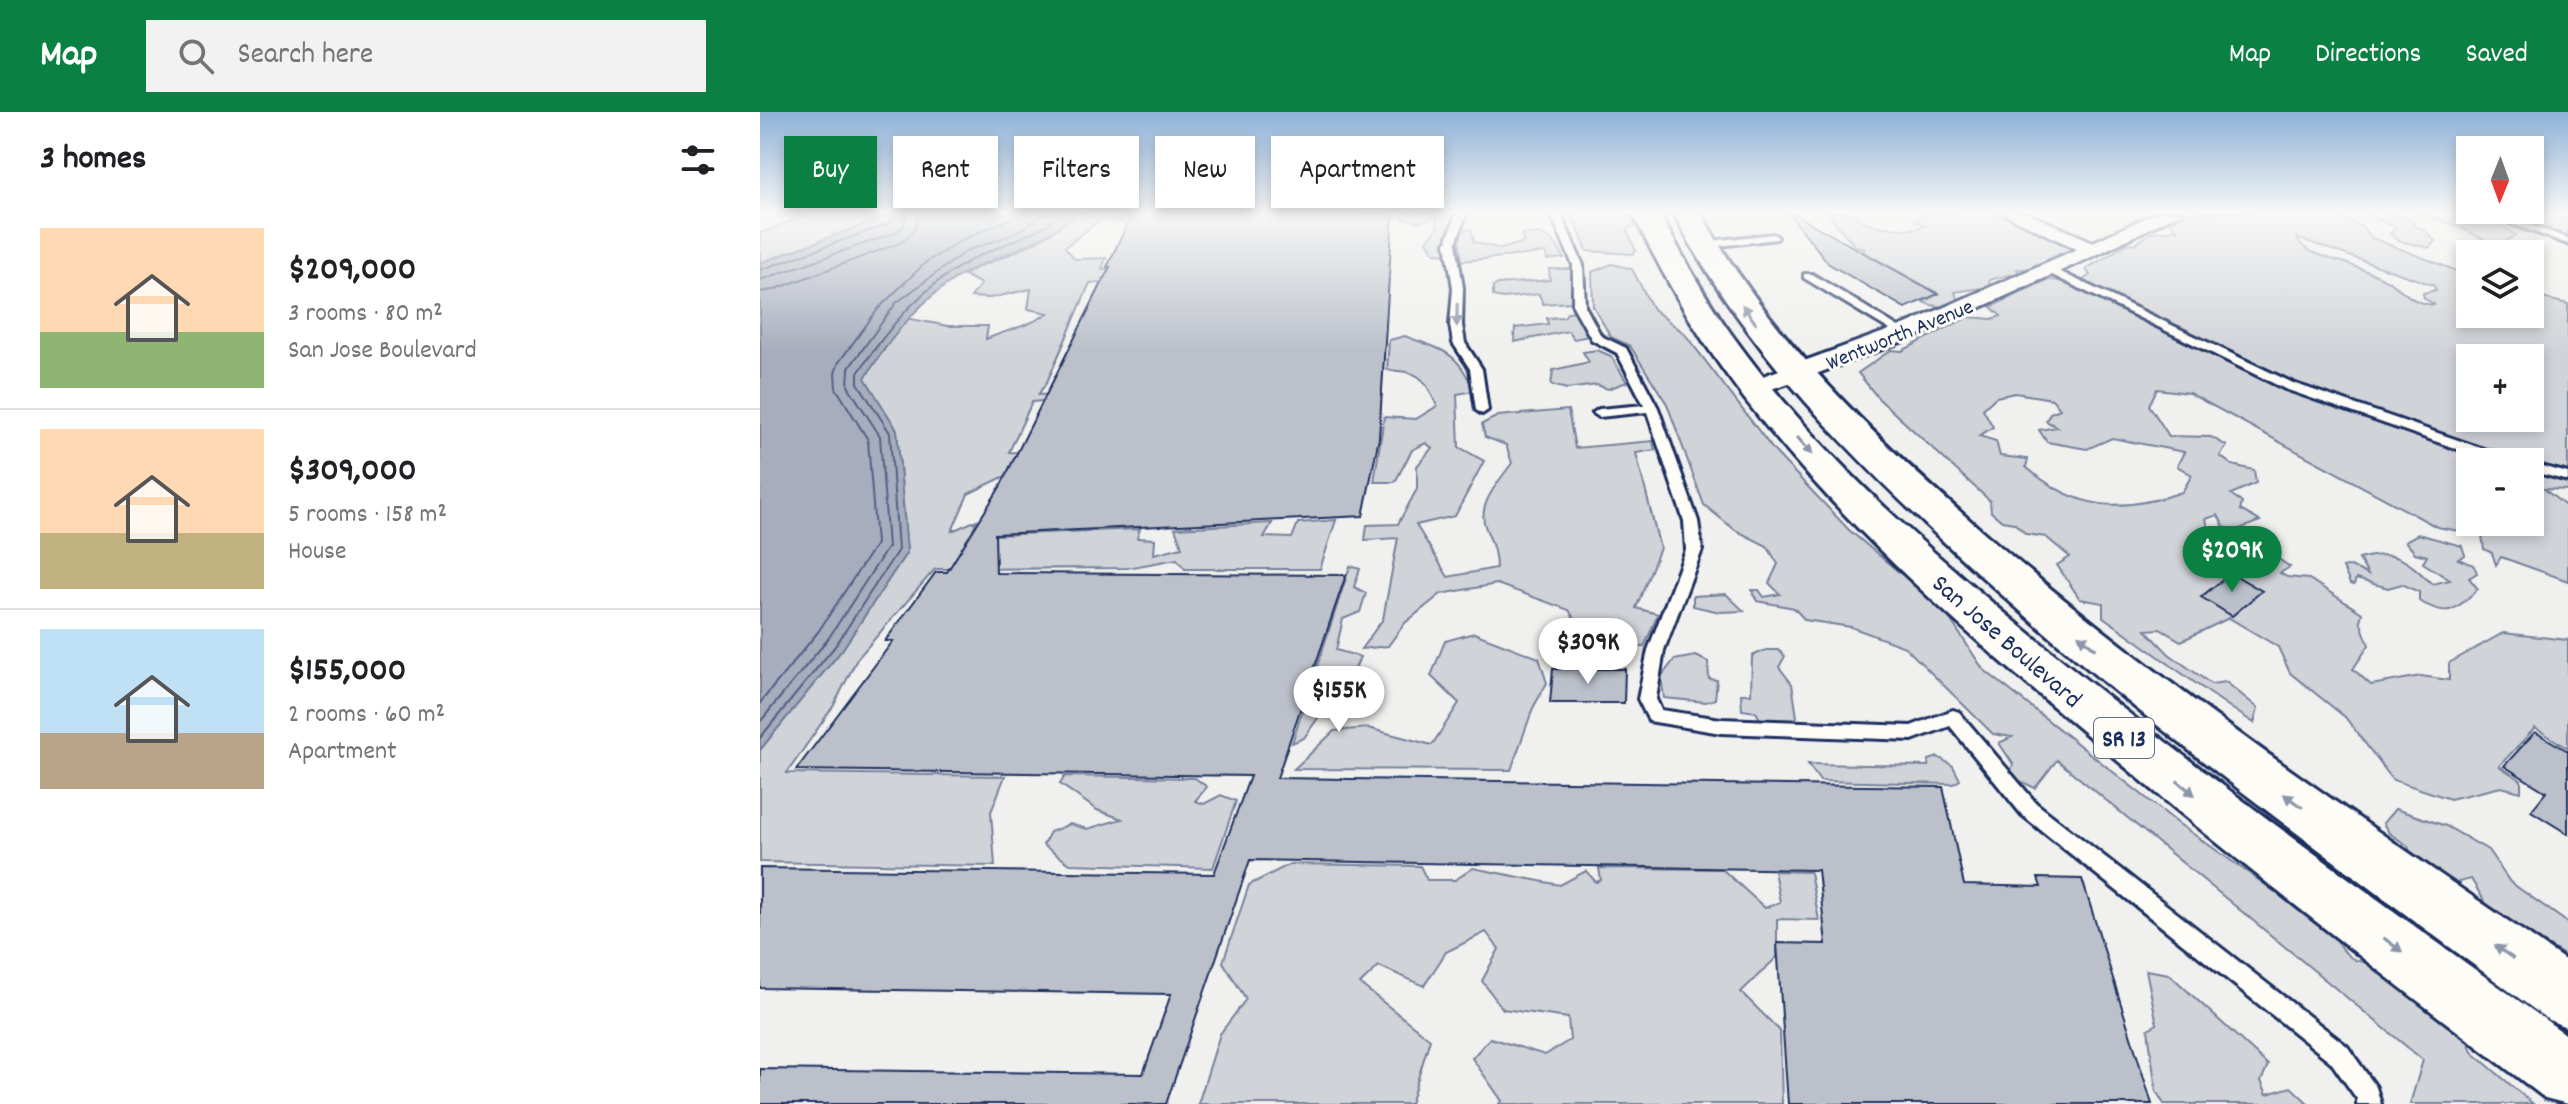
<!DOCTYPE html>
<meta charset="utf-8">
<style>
body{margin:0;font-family:Dekko,sans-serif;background:#f2f2f2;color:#202124;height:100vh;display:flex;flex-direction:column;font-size:30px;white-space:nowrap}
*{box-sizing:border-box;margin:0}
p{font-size:26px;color:#757577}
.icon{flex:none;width:44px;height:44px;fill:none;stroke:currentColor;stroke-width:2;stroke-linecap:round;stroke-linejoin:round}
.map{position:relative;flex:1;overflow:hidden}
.drawer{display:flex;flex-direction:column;background:#fff;width:760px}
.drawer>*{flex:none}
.top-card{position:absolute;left:24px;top:24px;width:760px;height:72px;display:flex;gap:16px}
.needle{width:52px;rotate:181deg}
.tools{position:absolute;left:1696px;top:24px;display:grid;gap:16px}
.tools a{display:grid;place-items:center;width:88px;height:88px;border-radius:0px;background:#fff;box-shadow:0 4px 12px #0003;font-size:40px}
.price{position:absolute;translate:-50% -68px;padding:0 18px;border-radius:28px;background:#fff;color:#222;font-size:26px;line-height:52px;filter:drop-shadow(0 2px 4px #0008)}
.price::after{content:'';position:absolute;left:50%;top:48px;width:24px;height:18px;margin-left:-12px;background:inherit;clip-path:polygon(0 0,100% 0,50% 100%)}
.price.current{background:#0b8043;color:#fff}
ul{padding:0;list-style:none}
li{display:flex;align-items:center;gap:24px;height:200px;padding:0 40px}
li+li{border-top:2px solid #e0e0e0}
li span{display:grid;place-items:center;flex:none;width:224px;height:160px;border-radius:0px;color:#555}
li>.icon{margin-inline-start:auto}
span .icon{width:96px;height:96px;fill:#fffc;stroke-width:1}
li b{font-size:34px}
h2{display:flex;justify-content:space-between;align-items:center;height:96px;padding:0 40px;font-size:34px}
.pill{padding:0 28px;border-radius:0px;background:#fff;box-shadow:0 4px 12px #0003;font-size:28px;line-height:72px}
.pill.current{background:#0b8043;color:#fff}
header{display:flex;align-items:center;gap:48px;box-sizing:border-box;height:112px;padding:0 40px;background:#0b8043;color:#fff}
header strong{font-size:38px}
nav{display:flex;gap:44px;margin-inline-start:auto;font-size:28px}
.search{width:560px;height:72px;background:#f2f2f2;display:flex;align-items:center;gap:20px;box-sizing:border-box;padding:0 28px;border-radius:0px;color:#757577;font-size:30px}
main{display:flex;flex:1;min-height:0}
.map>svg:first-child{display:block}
.green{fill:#d0d3d8;stroke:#76819b;stroke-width:2;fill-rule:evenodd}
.water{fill:#a7adbd;stroke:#6f7b97;stroke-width:2}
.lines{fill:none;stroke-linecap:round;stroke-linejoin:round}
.shore{stroke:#536184;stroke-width:2}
.building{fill:#bbc0ca;stroke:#1b2f5e;stroke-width:2}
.service-casing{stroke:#1b2f5e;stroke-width:6}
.minor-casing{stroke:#1b2f5e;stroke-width:6}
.primary-casing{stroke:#1b2f5e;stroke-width:6}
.service{fill:#fdfcf7;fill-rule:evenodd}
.minor{fill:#fdfcf7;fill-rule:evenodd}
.primary{fill:#fdfcf7;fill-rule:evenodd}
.oneway{fill:#8c96aa}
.labels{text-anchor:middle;stroke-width:6;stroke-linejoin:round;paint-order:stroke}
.far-street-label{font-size:22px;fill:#1b2f5e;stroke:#fdfcf7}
.shield{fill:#fdfcf7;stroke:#5f6c8c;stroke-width:2}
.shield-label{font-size:24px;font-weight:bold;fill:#1b2f5e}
.street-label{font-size:26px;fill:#1b2f5e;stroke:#fdfcf7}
</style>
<header>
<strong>Map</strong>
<div class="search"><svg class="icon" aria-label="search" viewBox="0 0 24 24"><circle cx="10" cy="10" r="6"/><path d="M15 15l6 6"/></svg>Search here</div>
<nav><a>Map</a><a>Directions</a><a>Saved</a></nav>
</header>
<main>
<section class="drawer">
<h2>3 homes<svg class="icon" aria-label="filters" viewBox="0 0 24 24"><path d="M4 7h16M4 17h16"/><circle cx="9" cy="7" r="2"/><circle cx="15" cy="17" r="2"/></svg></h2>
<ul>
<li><span style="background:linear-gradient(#ffd9b3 65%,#8fb573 0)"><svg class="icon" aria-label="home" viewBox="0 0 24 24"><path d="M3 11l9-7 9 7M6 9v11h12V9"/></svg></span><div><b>$209,000</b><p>3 rooms · 80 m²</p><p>San Jose Boulevard</p></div></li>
<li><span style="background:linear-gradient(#ffd9b3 65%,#c2b280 0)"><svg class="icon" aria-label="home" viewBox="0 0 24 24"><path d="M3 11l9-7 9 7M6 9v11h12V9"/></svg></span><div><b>$309,000</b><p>5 rooms · 158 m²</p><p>House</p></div></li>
<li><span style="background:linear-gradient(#bfe0f5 65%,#b9a48a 0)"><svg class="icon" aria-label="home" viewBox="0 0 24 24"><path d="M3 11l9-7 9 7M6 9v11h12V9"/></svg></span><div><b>$155,000</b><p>2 rooms · 60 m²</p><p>Apartment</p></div></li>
</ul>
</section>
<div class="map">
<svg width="1808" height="992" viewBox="0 0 1808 992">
<rect width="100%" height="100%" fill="#f0f0ee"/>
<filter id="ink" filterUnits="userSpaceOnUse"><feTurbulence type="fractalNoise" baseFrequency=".0125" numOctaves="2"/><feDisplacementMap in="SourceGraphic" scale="16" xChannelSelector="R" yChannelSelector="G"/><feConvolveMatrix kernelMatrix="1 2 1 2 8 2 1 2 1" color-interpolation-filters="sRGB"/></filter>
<g filter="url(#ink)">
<path class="green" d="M40,100H138L0,151V121L44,104Z
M317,100H368L363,111L341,107L305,135L315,147L346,146L342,157L522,144L611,152L330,171L287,270L278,283L427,276L272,290L249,340L270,341L262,363L243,365L208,382L192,419L217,408L210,424L380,417L377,426L395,427L394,442L422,435L415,416L512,411L504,425L532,426L538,411L576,408L560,457H425L417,447L367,456L175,457L97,547L74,593L27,661L245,664L231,700L235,754L0,750V638L82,538L147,440L137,318L104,266L146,206L188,214H228L226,227C247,218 270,214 288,201L268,197L271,177L230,186L211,185L221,172L204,163C220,152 239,148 257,139C278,130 300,116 317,100Z
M696,100L688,124L689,142L675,141L667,129L678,115L676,105L659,110L643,107L642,101Z
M811,100H870L875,113L867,118L876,139L873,142L827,139Z
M1066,100H1089C1105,115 1145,121 1166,114L1155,109L1165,104L1160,100H1239L1313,133V139L1272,157H1257L1259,160L1230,168L1228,175L1195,180L1198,190C1186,195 1176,196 1163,190L1179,182L1104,140V136L1095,134Z
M1431,100H1568L1602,115L1612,126L1710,164V202H1770V183L1808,192V378L1784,377L1808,396V469L1741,445L1736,453L1732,441L1724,437L1722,423L1677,415L1429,281L1397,277L1389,293L1409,324L1451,325L1467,334L1460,344L1472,353L1494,358L1496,371L1471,382L1482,391L1480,398L1500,409L1474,419L1464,415L1458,403L1446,407L1451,425L1462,431L1488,426L1530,455L1520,461L1527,465L1549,467L1602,501L1600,509L1609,533L1593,557L1611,573L1661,564L1689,568V551L1743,521L1808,528V636L1775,616L1739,654L1761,668V680L1741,675L1690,687L1633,668L1585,605L1530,561L1518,535L1469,506L1421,529L1400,517L1386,518L1409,542L1451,572L1466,570L1498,596L1494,611C1442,578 1394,540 1343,505V491L1320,487L1297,453L1310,445L1286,425L1266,422L1254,411L1242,409L1231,400L1230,389L1119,287L1098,261L1131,238L1142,239L1208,205L1232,207L1241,204L1231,195L1287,168L1320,170L1330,163L1326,157L1367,132L1377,131L1392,120L1417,118L1410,110ZM1537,126L1673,173L1676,178L1663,181L1664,186L1675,193C1649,191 1646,179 1626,168C1615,161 1602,158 1591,153C1575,147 1542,142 1537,126ZM1710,246H1770V306H1710ZM1255,281L1292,287L1300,297L1290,301L1286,309L1297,315L1279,318L1287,330L1327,337L1352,326L1424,340L1417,354L1432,363L1422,380C1361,401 1317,399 1266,355L1268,347L1240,344L1236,329L1219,324L1233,315L1223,297L1236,285ZM1710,350H1770V410H1710Z
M1601,100H1626L1654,109L1652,113L1664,118L1675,129L1669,136L1639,129L1630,122L1636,115Z
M1657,100H1808V135L1741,106L1731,108L1756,123L1737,134L1697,114Z
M711,117L714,130L741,137L764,130L761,122C784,120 794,125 804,146L787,148L786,141L702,149L698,119Z
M852,152L872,157L893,197L924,221L1015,340L1089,418L1184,498L1223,557L1419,712L1574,821C1581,837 1589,851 1608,850L1704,918L1712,940L1773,992H1650L1663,948L1297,648L1275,676L1249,664L1253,652L1239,631L1252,625L1233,622L1145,535L1091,515L1045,508L1034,496L997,489L992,478H999L1004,485L1020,482L1009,471L1018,452L1007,434L975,418L944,393L907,292L870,234L851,225L833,194L832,160Z
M789,157H812V190L783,192L779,182L743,186L733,184V175L738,172L790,168Z
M816,199L829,224L814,227L808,219L754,230L755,216L788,212L787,206L804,205L808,200Z
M645,224C684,239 697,238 714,279L697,282L699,335L724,349L695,404L656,413L688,465L736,456C736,439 731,430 725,414C717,392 740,368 752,351L746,333L725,325L722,312L738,304L808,298L815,336L893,329L895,338L876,341L900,436L876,496L898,502L884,535L823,533L810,528L816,510L809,498L737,472L681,482L645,511L628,534L601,537L623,507L638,426L605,428L607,413L638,412L657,377V354L672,336L666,331L652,338L635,370H614L624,305L656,307L677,294C663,264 661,260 627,258L629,228Z
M837,238L851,244L867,270L848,277L837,273L807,277L791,273L793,258L829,250L823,240Z
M1658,422L1702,434L1705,443L1698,447L1714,453L1717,461L1709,466L1718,477C1694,499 1689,506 1659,489V480L1642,472L1628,476L1596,467L1594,473L1590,472L1583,456L1591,454L1608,463L1599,447C1635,437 1646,447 1672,472L1690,468L1663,451L1667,444L1655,441L1645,429Z
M590,454L600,457L594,475L606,481L600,500L583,507L576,538L600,545L594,559L572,576L567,593L544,626L532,631Z
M966,482L984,499L960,500L933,494V484Z
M714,521L779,546L787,571L773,596L751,658L534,657L574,619L608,616L672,633L699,591L671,564L685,529Z
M1006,538H1018L1025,544L1019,555L1032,572L1037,605L1033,608L1000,607L996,600L982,598L981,582H991L992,544Z
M936,544L948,550L949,567L957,568L955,587L946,590L904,586L901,565L914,548Z
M1178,645L1193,654L1200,668L1193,672L1060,669L1048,652L1168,654L1169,648Z
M305,664L435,666L447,675L435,689L444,692L461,683L476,689L453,756L310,752L283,733L290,720L310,712L327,717L362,707L337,698L300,672Z
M1635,697L1686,714L1728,738L1750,770L1808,811V845L1731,800L1711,767L1695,771L1651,744L1648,734L1629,721L1623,711Z
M530,752L660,754L667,768H695L713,756L800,773L826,759L836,770L841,768L839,756L962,757L1005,796L1020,790L1014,759L1050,760L1059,808L1017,807V845L981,880L1020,919L1022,992H739L742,989L712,946L730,926L785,943L810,928L808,906L743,897L722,869L739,837L726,820L686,840L664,874L619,854L600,872L670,927L650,992H438L460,922L486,887L463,850L489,773Z
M1386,858L1409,862L1508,953L1501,969L1507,982L1531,975L1549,992H1404L1396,979L1388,917L1397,912Z"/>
<path class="water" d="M138,100H317C288,127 254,138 219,154C169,176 133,221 105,266L137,318L147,440L82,538L0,638V151Z"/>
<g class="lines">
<path class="shore" d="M0,158L131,111L136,100
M0,168L135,121L144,113L147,100
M0,180L13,178L142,130L155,117L159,100
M0,591L58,520L116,432L108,328L76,276L75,261L79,250L118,197L165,151L202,128L265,100
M0,610L68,527L128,435L120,324L88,274L89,256L136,191L206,139L251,123L289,100
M0,626L76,533L138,438L130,321L98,271V261C128,216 162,174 211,148C243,131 277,123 305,100"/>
</g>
<path class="building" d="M373,100H633L619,326L603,404L235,422L236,461L586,463L517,666L1183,675L1204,773L1281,775L1278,766L1322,767L1392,992H1028L1017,831L1066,832L1058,758L490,748L406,992H0V957L383,962L411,882L0,876V756L454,762L490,664L36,658L133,529H125L176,460H187L240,375L350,155H347Z
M1028,100H1030L1178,182L1145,196L1069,152Z
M1471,461L1502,479L1472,504L1441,485Z
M793,557H865L864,591H790Z
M1775,620L1808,639V722L1771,699L1786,680L1744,654Z"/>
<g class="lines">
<g class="service-casing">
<path id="service" d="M697,100H707L696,131L703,176L702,213L705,231L722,257L728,298L722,302L716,298L710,257L693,231L690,213L693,176L686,131Z
M790,100H800L823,153L825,194L841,224L866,236L898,296L938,409L942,438L904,538L896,587L901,598L961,607L1151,614L1193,598L1199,600L1276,691L1587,934L1616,975L1621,992H1597V987L1571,950L1262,703L1190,614L1152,628L961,621L889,609L878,587L888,538L926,438L924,409L887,300L839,305L833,301L839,297L884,293L857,241L832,228L813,194V153Z
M1717,100H1732L1808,126V132Z
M1013,122L1018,125L1017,127L942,136L937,133L942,130Z
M1288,154L1533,271L1753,347L1755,350H1735L1525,277L1284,159V155Z
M1044,162H1052L1150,222L1140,224L1044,166Z
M1770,351L1808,361V369L1770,359Z"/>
</g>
<g class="minor-casing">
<path id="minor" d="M1240,100H1265L1333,130L1398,100H1422L1340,141L1162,222L1056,262L1002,280H986L982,275L986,270L1146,212L1317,137Z"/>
</g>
<g class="primary-casing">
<path id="primary" d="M872,100H899C921,142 944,184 972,223C1067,356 1197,463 1323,565C1480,691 1645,807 1808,924V992L1785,986C1636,873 1488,759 1345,638C1201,517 1049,388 944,230C917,188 894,145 872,100Z
M913,100H940C1012,229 1117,328 1228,424C1410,581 1610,714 1808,850V916L1787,907C1586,758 1381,612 1197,442C1087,340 983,235 913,100Z"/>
</g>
<use href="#service" class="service"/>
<use href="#minor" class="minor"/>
<use href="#primary" class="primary"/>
</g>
<defs><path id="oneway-solid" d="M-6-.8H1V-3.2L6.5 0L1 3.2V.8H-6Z" transform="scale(2)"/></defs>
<g class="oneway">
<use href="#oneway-solid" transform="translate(989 202) rotate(-126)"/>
<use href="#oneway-solid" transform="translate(697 203) rotate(91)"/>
<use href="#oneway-solid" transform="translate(1045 334) rotate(49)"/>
<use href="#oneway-solid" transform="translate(1327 530) rotate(-141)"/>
<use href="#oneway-solid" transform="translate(1426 676) rotate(39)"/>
<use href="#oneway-solid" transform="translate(1533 689) rotate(-144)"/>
<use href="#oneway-solid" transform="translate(1633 833) rotate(37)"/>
<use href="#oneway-solid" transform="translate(1744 840) rotate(-144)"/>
</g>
</g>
<linearGradient id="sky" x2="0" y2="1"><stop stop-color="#8eb1d7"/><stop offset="0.42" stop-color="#f8f8f7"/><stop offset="1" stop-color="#f8f8f7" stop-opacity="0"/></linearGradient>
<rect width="1808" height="239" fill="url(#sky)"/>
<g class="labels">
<g class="far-street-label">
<text transform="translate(1139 221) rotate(-22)" y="8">Wentworth Avenue</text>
</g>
<rect class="shield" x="1334" y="606" width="60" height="40" rx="6"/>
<g class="shield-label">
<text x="1364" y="634">SR 13</text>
</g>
<g class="street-label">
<text transform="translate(1248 528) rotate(41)" y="9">San Jose Boulevard</text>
</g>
</g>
</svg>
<div class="tools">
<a><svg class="needle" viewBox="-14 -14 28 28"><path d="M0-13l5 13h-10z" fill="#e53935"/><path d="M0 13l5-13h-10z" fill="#757577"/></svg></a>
<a><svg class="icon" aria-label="layers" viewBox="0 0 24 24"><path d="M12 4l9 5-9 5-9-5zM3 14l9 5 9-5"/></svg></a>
<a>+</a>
<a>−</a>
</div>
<b class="price current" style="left:1472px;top:482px">$209K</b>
<b class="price" style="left:828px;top:574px">$309K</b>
<b class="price" style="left:579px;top:622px">$155K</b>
<div class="top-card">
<a class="pill current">Buy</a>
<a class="pill">Rent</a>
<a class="pill">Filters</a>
<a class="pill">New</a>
<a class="pill">Apartment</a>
</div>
</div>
</main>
